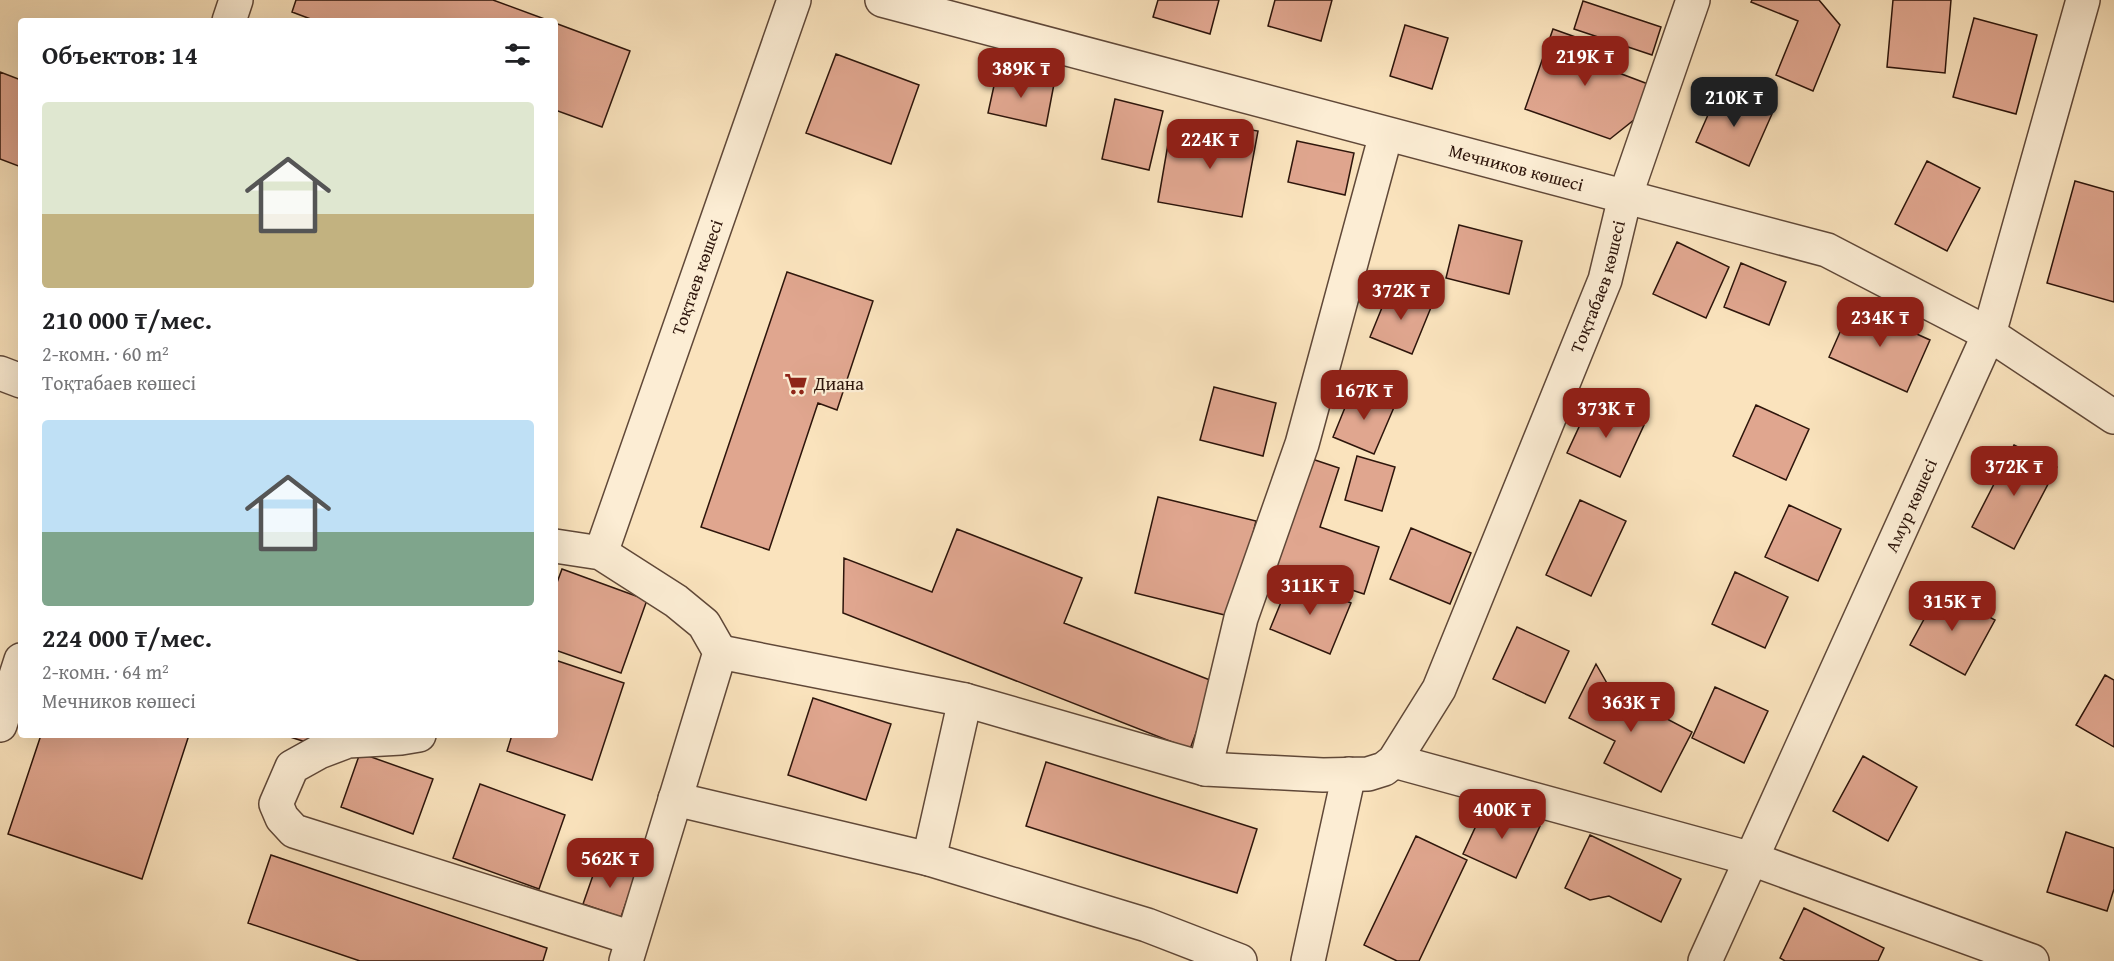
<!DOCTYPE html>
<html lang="ru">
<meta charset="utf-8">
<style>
body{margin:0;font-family:"Gentium Book Plus",serif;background:#f6f6f6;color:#202124;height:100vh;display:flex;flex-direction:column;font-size:22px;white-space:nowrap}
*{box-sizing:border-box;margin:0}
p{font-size:20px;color:#757577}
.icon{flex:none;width:33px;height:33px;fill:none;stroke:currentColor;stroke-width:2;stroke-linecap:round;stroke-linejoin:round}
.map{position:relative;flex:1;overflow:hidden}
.panel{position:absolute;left:18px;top:18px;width:540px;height:720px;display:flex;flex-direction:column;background:#fff;border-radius:6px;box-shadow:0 6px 24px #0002}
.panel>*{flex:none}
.price{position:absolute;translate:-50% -51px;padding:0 14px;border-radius:12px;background:#8f2418;color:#fff;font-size:20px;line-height:39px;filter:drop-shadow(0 2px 3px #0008)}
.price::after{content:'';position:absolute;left:50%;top:36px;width:18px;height:14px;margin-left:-9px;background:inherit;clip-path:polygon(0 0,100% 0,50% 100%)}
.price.current{background:#222;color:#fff}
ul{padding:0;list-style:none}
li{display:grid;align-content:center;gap:12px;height:318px;padding:0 24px}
li span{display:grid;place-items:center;height:186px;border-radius:6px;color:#555}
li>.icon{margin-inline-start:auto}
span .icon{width:108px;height:108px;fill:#fffc;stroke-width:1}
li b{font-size:26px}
h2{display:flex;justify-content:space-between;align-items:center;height:72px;padding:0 24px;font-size:26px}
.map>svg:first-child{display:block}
.building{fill:#e0a68f;stroke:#2d150b;stroke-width:1.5}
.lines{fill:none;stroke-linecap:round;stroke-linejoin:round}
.minor-casing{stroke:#604838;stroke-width:36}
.minor{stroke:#fcedd4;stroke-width:33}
.labels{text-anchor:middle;stroke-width:4.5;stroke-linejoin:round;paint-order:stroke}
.street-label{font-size:18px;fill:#2d150b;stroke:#fcedd4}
.poi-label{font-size:18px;fill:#2d150b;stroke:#fcedd4;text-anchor:start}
</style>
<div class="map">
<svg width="2114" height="961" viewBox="0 0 2114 961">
<rect width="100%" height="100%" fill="#fae3bd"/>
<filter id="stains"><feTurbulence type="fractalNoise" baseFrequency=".00333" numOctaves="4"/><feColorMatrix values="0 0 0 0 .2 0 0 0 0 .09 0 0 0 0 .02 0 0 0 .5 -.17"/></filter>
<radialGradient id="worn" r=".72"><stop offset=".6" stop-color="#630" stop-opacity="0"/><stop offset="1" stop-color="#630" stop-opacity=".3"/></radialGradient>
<path class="building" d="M296,0H493L550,21H316L292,12Z
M1158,0H1219L1210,34L1153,17Z
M1275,0H1332L1321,41L1268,26Z
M1752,0H1819L1840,25L1813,91L1776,75L1798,21L1751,2Z
M1893,0H1951L1945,73L1887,67Z
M1583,1L1661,27L1652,55L1574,29Z
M1974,18L2037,35L2016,114L1953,97Z
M555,23L630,51L602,127L555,110Z
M1405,25L1448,38L1432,89L1390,76Z
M1553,29L1626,55L1619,73L1648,84L1635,119L1610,139L1525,109Z
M836,54L919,85L891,164L806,133Z
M0,72L21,80V167L0,159Z
M997,72L1054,84L1046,126L988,113Z
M1719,90L1772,114L1749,166L1696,142Z
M1115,99L1163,111L1149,170L1102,159Z
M1199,121L1258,131L1242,217L1158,202L1168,144L1194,149Z
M1297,141L1354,153L1345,195L1288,182Z
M1927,161L1980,188L1947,251L1895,224Z
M2075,181L2114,192V302L2047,283Z
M1459,225L1522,241L1509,294L1446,278Z
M1677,242L1729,267L1706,318L1653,294Z
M1741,263L1786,282L1769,325L1724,307Z
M787,272L873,301L837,410L818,403L769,550L701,527Z
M1390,288L1432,305L1412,354L1370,337Z
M1852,305L1930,340L1907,392L1829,357Z
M1214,387L1276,403L1263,456L1200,440Z
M1353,388L1395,405L1374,454L1333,437Z
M1591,401L1644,425L1620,477L1567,453Z
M1756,405L1809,429L1786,480L1733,456Z
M2014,445L2057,467L2014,549L1972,527Z
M1357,456L1395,467L1382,511L1345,500Z
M1309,458L1339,468L1320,527L1379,547L1364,594L1275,565Z
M1158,497L1256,521L1233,617L1135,593Z
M1580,500L1626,521L1591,596L1546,575Z
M1789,505L1841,529L1818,581L1765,557Z
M1411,528L1471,553L1450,604L1390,579Z
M957,529L1082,578L1064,623L1215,682L1190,749L843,613L844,558L932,592Z
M562,569L647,600L621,673L555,650V588Z
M1735,572L1788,597L1765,648L1712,624Z
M1291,578L1351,603L1330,654L1270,629Z
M1940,590L1995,620L1965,675L1910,645Z
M1517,627L1569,651L1545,703L1493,679Z
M555,660L624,683L592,780L507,751L512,735H555Z
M1596,664L1616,699L1650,710L1692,732L1661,792L1604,763L1615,741L1569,718Z
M2105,675L2114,680V747L2076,725Z
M1715,687L1768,711L1744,763L1692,738Z
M813,698L891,724L866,800L788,775Z
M41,735H189L142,879L8,834Z
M284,735H315L312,744Z
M360,753L433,779L413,834L341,807Z
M1863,756L1917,787L1888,841L1833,811Z
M1046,762L1257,829L1237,893L1026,826Z
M480,784L565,815L539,889L453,858Z
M1487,802L1540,826L1516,878L1463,854Z
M2066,832L2114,848V889L2107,911L2047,892Z
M1590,835L1681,879L1661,922L1609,896L1590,900L1565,888Z
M1416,836L1467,860L1419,961H1397L1364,945Z
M271,855L547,948L543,961H360L248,923Z
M598,861L636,874L621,917L583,904Z
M1804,908L1884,948L1878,961H1785L1780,958Z"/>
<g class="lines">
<g class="minor-casing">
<g id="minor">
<path id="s1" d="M882,0L1827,250L1989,334L2114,417"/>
<path d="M229,21L236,0"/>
<path d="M0,373L21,381"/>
<path d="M555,546L601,553L676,601L704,624L720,652L626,961"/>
<path id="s2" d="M601,553L794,0"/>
<path id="s3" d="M720,652L965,700L1205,769L1323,775L1368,774L1384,769L1394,761L1439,689L1605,280L1625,197L1693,0"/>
<path d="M965,700L929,859L1147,925L1240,961"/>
<path d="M0,725L21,660"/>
<path d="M419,735L401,738L348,741L319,752L292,767L276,804L282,818L294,831L632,938"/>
<path d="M1394,761L1752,859L2032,961"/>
<path d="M1205,769L1241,618L1302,444L1386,134"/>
<path d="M675,799L929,859"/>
<path d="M1308,961L1349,774"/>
<path id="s4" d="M1705,961L1989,334L2083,0"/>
</g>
</g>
<use href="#minor" class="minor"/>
</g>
<defs>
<g id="supermarket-bare" transform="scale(1.8)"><path d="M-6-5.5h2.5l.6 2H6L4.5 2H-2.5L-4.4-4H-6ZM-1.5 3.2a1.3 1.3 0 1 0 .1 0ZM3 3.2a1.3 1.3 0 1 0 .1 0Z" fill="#8f2418" stroke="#fcedd4" stroke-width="2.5" paint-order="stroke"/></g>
</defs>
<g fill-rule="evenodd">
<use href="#supermarket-bare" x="796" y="384"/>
</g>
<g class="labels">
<g class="street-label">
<text dy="6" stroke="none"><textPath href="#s1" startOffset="656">Мечников көшесі</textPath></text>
<text dy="6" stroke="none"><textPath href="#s2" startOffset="292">Тоқтаев көшесі</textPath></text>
<text dy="6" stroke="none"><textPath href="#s3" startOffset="1210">Тоқтабаев көшесі</textPath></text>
<text dy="6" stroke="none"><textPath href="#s4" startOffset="500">Амур көшесі</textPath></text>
</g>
<g class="poi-label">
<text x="814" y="390">Диана</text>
</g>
</g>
<rect width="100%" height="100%" filter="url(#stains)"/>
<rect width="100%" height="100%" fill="url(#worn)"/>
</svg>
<b class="price" style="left:1585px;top:87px">219K ₸</b>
<b class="price" style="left:1021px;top:99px">389K ₸</b>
<b class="price current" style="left:1734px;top:128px">210K ₸</b>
<b class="price" style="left:1210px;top:170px">224K ₸</b>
<b class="price" style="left:1401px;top:321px">372K ₸</b>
<b class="price" style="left:1880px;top:348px">234K ₸</b>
<b class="price" style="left:1364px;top:421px">167K ₸</b>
<b class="price" style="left:1606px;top:439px">373K ₸</b>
<b class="price" style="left:2014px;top:497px">372K ₸</b>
<b class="price" style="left:1310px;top:616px">311K ₸</b>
<b class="price" style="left:1952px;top:632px">315K ₸</b>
<b class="price" style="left:1631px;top:733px">363K ₸</b>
<b class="price" style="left:1502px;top:840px">400K ₸</b>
<b class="price" style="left:610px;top:889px">562K ₸</b>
<section class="panel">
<h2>Объектов: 14<svg class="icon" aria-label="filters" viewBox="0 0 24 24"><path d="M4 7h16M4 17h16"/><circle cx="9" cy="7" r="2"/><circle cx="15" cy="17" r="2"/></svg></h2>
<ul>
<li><span style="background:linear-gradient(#dfe7d0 60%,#c2b280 0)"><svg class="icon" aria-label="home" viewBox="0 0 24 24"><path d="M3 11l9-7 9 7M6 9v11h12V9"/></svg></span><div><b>210 000 ₸/мес.</b><p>2-комн. · 60 m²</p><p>Тоқтабаев көшесі</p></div></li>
<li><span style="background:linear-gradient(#bfe0f5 60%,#7fa58c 0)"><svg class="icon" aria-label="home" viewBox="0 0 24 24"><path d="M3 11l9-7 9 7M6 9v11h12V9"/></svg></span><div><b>224 000 ₸/мес.</b><p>2-комн. · 64 m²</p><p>Мечников көшесі</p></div></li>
</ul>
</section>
</div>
